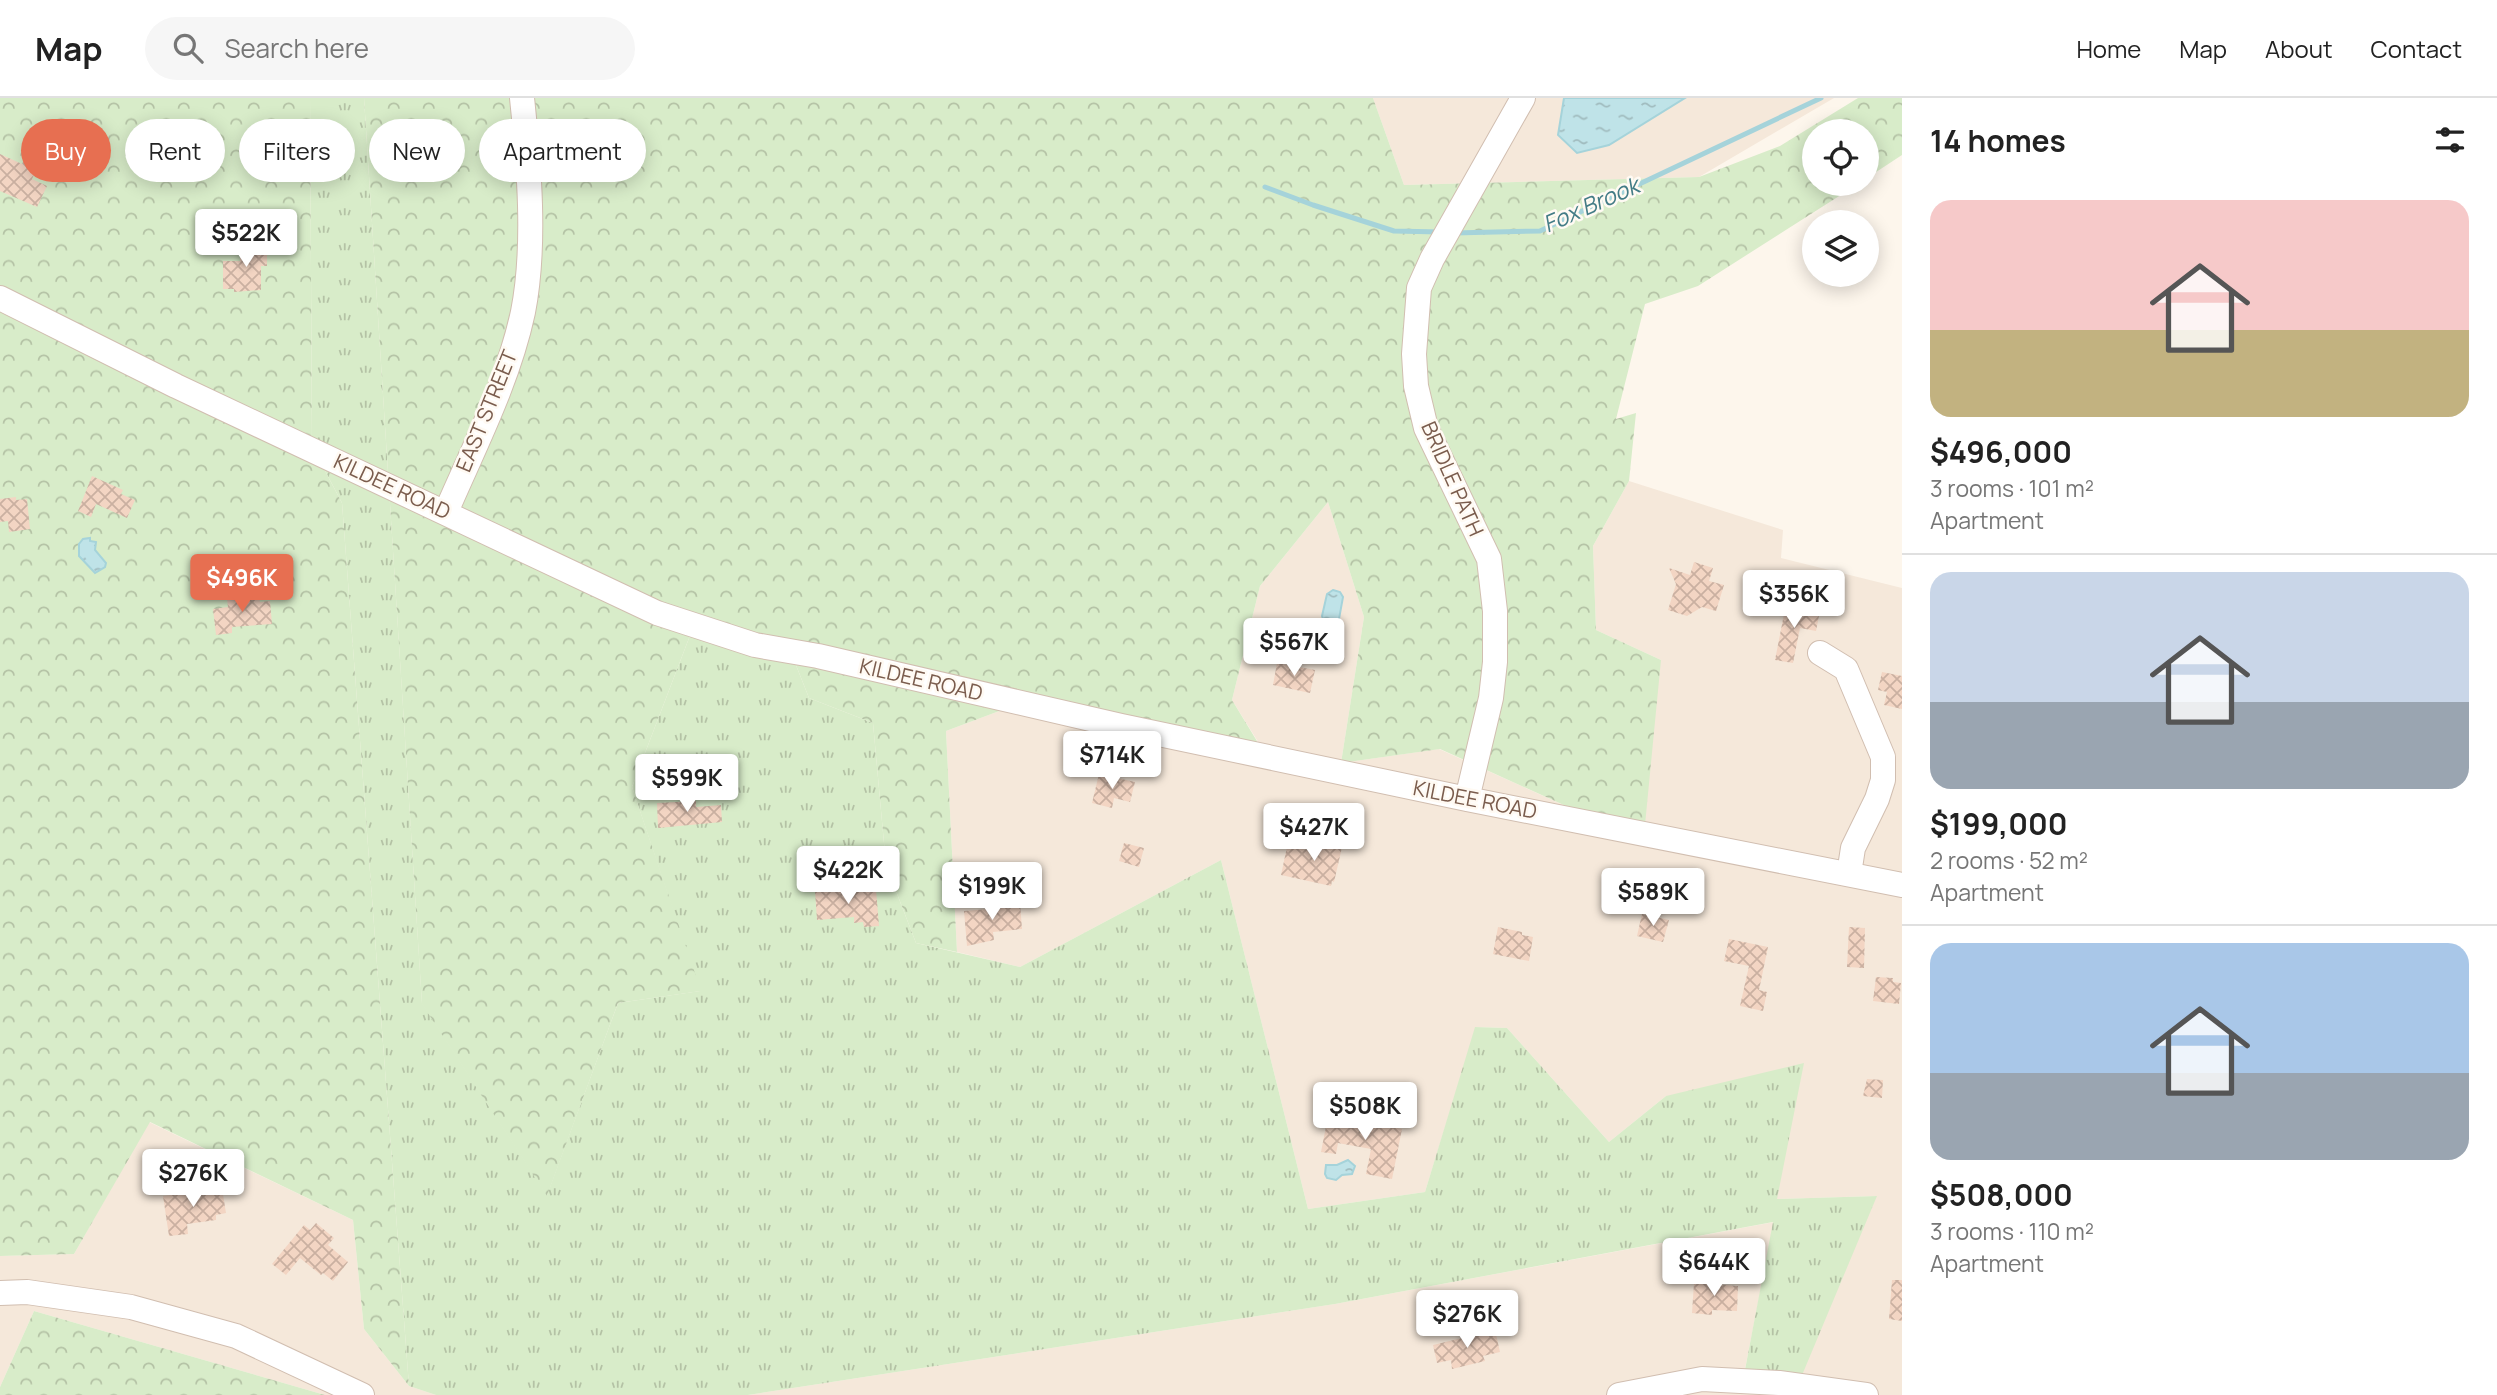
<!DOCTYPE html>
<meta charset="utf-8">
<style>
body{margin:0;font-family:Manrope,sans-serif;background:#f6f6f6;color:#222;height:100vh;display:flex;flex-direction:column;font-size:26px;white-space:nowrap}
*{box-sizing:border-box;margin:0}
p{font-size:23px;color:#767676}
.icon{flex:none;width:38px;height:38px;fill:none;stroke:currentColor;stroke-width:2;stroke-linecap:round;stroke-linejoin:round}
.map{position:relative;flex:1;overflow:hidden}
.side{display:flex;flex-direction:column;background:#fff;width:595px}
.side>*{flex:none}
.guide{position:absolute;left:21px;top:21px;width:665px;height:63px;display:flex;gap:14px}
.tools{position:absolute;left:1802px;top:21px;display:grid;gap:14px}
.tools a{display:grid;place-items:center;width:77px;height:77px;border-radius:50%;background:#fff;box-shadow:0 4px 18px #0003;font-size:35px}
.price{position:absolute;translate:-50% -60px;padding:0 16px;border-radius:7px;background:#fff;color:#222;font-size:23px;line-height:46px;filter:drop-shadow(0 2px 4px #0008)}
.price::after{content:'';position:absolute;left:50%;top:42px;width:21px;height:16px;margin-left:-10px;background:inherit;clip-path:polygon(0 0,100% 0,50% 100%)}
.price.current{background:#e76f51;color:#fff}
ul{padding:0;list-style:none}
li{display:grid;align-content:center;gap:14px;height:371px;padding:0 28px}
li+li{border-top:2px solid #e0e0e0}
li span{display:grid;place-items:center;height:217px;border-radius:21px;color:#555}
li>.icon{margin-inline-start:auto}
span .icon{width:126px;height:126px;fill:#fffc;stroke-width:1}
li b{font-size:30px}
h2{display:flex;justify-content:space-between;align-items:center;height:84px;padding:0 28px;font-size:30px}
.pill{padding:0 24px;border-radius:32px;background:#fff;box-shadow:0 4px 18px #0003;font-size:24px;line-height:63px}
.pill.current{background:#e76f51;color:#fff}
header{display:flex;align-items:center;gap:42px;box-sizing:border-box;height:98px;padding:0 35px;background:#fff;border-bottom:2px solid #e0e0e0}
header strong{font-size:33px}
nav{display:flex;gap:38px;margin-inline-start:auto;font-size:24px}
.search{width:490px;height:63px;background:#f6f6f6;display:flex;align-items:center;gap:18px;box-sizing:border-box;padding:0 24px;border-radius:38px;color:#767676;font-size:26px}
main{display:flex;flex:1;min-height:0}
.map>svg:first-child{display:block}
.residential{fill:#f5e8da}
.grass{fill:url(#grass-tufts)}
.forest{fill:url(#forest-crowns)}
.water{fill:url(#water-ripples);stroke:#a5d3da;stroke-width:2}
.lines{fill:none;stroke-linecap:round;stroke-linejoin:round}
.stream{stroke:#a5d3da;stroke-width:5}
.building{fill:url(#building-cross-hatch)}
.minor-casing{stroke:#d1beb0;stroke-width:26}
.minor{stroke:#fff;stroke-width:24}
.labels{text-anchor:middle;stroke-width:5;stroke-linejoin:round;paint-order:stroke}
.street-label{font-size:21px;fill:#7a5c4d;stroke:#fffaf3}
.water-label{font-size:23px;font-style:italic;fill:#437c86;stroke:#fffaf3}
</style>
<header>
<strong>Map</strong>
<div class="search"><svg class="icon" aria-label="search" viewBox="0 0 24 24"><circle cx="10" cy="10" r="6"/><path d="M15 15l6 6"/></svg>Search here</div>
<nav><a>Home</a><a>Map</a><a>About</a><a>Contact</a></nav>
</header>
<main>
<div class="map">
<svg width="1902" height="1297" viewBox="0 0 1902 1297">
<defs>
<pattern id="grass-tufts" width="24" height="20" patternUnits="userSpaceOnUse" patternTransform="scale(1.75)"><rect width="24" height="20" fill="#d8ecc9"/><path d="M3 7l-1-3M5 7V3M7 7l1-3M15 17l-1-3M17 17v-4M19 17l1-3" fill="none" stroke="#b4c2a5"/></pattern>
<pattern id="forest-crowns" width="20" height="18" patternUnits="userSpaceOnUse" patternTransform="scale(1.75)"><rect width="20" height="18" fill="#d8ecc9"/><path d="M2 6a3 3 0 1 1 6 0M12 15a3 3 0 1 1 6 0" fill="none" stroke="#b4c2a5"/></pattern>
<pattern id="water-ripples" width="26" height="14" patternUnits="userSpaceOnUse" patternTransform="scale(1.75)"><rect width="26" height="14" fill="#bfe3e8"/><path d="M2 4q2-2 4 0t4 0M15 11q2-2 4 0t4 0" fill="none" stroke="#a0bbbe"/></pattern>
<pattern id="building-cross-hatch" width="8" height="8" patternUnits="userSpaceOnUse" patternTransform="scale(1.75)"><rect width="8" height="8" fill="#f3d5c3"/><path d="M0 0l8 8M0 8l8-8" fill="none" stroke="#cab0a1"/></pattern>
</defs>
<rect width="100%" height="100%" fill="#fdf6ec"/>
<path class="residential" d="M1373,0H1834L1699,79L1404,87Z
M1629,383L1783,432L1781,460L1902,490V1297H748L1335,1206L1774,1124L1744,1276L1876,1098L1776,1101L1666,998L1609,1044L1507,930L1476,929L1425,1094L1308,1111L1221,762L1020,869L957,854L946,633L1021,605L1260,647L1232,602L1260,488L1328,404L1364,519L1341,665L1439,651L1577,713L1661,562L1596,532L1593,448Z
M149,1024L353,1122L364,1231L409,1288L436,1297H325L34,1213L0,1289V1158L74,1156Z"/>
<path class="grass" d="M310,0H364L422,905L547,1097L618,905L700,893L632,689L694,527L792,557L809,600L873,625L886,767L916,845L1020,869L1221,762L1308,1111L1425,1094L1475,929L1507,930L1609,1044L1666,998L1804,965L1777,1101L1877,1098L1800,1282L1744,1277L1773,1124L1335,1206L748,1297H436L409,1288L342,405L312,348Z"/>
<path class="forest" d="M0,0H310L312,348L342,405L409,1288L364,1231L353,1122L150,1024L74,1156L0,1158Z
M364,0H1373L1404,87L1699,79L1780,48L1858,0H1902V57L1867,80V33H1815V86H1858L1698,188L1645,206L1616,321L1636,315L1629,383L1593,448L1596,532L1661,562L1645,727L1577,713L1440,651L1341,665L1364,519L1328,404L1260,488L1232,602L1260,648L1021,605L946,633L957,854L916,845L886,767L873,625L809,600L792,557L694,527L632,689L701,893L618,905L547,1098L422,906Z
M34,1213L325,1297H0V1289Z"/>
<path class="water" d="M1564,0H1685L1609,47L1577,55L1558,37Z
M90,440V443L96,444L95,452L106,465L105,469L95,475L79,458V446L83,441Z
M1333,492L1340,494L1343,499L1339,521L1334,525L1324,524L1322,518L1327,496Z
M1348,1062L1355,1068L1352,1076L1342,1077L1336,1082L1327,1080L1325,1076L1326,1067H1337Z"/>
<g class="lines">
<path class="stream" d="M1265,89L1313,107L1394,133L1440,134
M1454,135L1540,133L1821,0"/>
</g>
<path class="building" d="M0,56L22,66L24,62L38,68L32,81L47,88L37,109L0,93Z
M246,145H267V168H261V192L234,194V191H223V163H240V156L246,157Z
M92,378L123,392L121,396L135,402L127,420L96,406L91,419L78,413Z
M16,399V402L27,401L30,431L9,434L8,423L0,424V401Z
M1694,464L1713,470L1709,483L1724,487L1716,513L1702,509L1687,518L1668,512L1676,486L1669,470L1690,477Z
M259,498L260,504L270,503L272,526L232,529V535L216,537L213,511L228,509L227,501Z
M1786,506L1820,513L1816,533L1800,530L1793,565L1775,562Z
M1277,565L1315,572L1310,595L1273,587Z
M1882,574L1902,578V611L1884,607L1887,594L1878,592Z
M1099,676L1135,684L1130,704L1114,700L1112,710L1092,705Z
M696,703V709L721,707L722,724L658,730L657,705Z
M1322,740L1343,745L1334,784L1332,783L1331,788L1281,777L1287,749L1310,752L1311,748L1320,750Z
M1124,745L1144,750L1139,769L1119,763Z
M838,790L839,794L876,791L879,828L864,829L863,824L854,825V819L817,822L815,793Z
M1020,804L1022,831L993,834L994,842L967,848L964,813L1001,810V806Z
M1642,816L1669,822L1663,844L1637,838Z
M1498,829L1522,834V837L1533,839L1529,863L1493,856Z
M1849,829L1865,830L1864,870L1847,869Z
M1729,841L1768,849L1759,892L1767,894L1763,913L1740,908L1749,868L1724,863Z
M1876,879L1893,880V884L1901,885L1899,906L1873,903Z
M1867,981L1883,982L1882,1000L1863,998Z
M1328,1018L1357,1023L1358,1021L1402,1031L1392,1081L1366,1076L1371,1051L1338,1045L1336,1056L1321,1054Z
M222,1090L226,1115L216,1117V1122L187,1126L188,1136L169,1138L163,1098Z
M316,1125L334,1140L328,1147L348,1164L333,1183L323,1175L321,1177L300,1160L286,1177L272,1166L304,1127L310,1132Z
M1892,1182H1902V1223L1889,1221Z
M1694,1185L1738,1188L1737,1213L1712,1212V1217L1692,1215Z
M1495,1232L1500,1254L1483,1258L1485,1263L1452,1271L1451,1262L1437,1265L1433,1247Z"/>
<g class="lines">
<g class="minor-casing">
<path id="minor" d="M0,200L176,288L657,515L755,547L818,558L1121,628L1467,701L1902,787
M446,414C474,349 508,284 523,214C536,148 529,67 522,0
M1820,555L1846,571L1883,659V682L1877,701L1853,750L1849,776
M1467,701L1491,600L1495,564V513L1489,461L1426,330L1416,288L1414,256L1419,190L1432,161L1523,0
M0,1195L27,1194L131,1209L236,1238L362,1297
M1619,1297L1702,1281L1779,1285L1866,1297"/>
</g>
<use href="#minor" class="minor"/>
</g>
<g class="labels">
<g class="street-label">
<text transform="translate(487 313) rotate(-68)" y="7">EAST STREET</text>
<text transform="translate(1452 381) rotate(66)" y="7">BRIDLE PATH</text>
<text transform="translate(392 389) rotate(25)" y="7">KILDEE ROAD</text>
<text transform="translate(921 582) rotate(13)" y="7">KILDEE ROAD</text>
<text transform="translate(1475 702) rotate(11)" y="7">KILDEE ROAD</text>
</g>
<g class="water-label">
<text transform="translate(1591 107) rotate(-24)" y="8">Fox Brook</text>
</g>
</g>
</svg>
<div class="tools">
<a><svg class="icon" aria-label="locate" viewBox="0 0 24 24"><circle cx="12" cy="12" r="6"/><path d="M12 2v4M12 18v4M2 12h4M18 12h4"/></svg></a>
<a><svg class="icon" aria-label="layers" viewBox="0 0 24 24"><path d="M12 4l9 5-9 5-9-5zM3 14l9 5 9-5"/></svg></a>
</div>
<b class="price" style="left:246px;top:171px">$522K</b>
<b class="price current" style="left:242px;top:516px">$496K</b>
<b class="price" style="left:1794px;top:532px">$356K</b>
<b class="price" style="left:1294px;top:580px">$567K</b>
<b class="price" style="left:1112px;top:693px">$714K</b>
<b class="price" style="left:687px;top:716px">$599K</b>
<b class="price" style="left:1314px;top:765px">$427K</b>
<b class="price" style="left:848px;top:808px">$422K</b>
<b class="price" style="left:992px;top:824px">$199K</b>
<b class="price" style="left:1653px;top:830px">$589K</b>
<b class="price" style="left:1365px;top:1044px">$508K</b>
<b class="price" style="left:193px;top:1111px">$276K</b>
<b class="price" style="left:1714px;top:1200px">$644K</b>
<b class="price" style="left:1467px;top:1252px">$276K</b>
<div class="guide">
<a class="pill current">Buy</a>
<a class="pill">Rent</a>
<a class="pill">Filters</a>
<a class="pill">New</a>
<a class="pill">Apartment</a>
</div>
</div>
<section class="side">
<h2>14 homes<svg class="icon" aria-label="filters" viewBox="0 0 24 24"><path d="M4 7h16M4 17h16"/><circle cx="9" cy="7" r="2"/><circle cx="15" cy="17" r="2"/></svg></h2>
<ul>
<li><span style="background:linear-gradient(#f6c9c9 60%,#c2b280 0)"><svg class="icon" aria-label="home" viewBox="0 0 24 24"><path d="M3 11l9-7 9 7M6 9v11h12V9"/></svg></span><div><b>$496,000</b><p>3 rooms · 101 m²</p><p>Apartment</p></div></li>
<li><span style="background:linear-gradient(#c9d6e8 60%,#9aa5b1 0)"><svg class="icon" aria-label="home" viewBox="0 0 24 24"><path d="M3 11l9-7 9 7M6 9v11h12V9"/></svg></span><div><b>$199,000</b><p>2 rooms · 52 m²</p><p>Apartment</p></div></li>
<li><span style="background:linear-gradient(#a9c7e8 60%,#9aa5b1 0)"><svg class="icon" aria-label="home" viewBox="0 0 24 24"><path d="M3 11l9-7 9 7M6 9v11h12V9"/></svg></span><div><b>$508,000</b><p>3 rooms · 110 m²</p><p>Apartment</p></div></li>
</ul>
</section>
</main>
